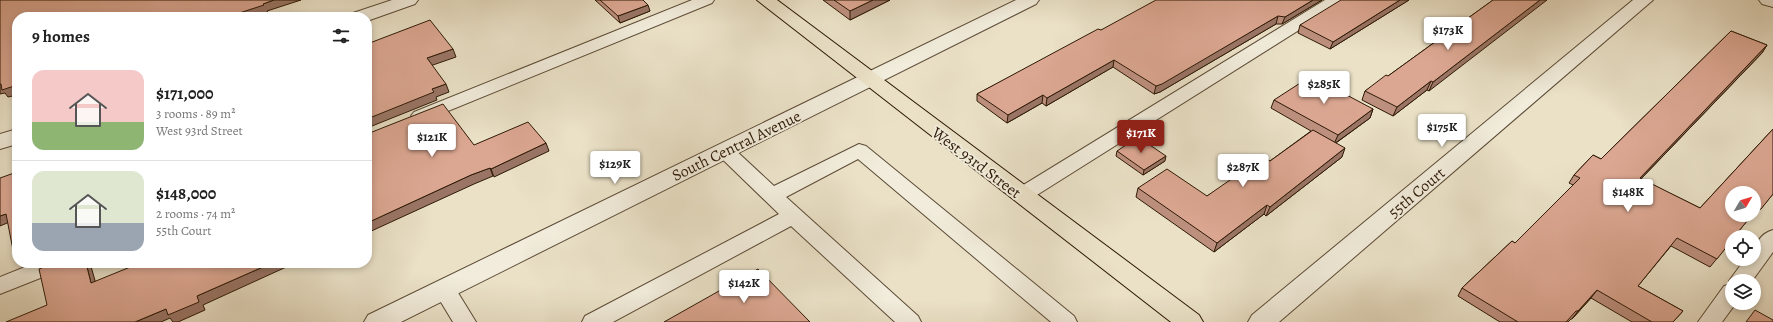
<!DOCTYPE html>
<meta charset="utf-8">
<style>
body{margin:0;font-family:Alegreya,serif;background:#f6f6f6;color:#222;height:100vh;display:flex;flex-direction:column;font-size:15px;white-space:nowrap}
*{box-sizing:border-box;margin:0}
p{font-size:13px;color:#767676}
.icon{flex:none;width:22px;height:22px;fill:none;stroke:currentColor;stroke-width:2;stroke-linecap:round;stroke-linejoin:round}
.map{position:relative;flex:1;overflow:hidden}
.side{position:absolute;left:12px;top:12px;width:360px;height:256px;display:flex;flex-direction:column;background:#fff;border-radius:16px;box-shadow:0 2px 6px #0003}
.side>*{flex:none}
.needle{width:26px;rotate:52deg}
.controls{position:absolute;left:1725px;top:186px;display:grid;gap:8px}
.controls a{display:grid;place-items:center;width:36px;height:36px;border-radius:50%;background:#fff;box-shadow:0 2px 6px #0003;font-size:20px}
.price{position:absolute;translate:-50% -34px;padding:0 9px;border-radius:4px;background:#fff;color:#222;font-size:13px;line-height:26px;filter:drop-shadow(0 1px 2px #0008)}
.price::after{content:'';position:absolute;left:50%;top:24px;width:12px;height:9px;margin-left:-6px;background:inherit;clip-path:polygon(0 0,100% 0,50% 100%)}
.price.current{background:#8f2418;color:#fff}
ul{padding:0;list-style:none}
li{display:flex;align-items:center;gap:12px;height:100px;padding:0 20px}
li+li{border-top:1px solid #e0e0e0}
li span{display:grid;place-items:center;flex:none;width:112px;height:80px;border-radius:12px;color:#555}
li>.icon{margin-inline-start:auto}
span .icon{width:48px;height:48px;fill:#fffc;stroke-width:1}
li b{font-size:17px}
h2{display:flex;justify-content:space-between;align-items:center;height:48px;padding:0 20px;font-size:17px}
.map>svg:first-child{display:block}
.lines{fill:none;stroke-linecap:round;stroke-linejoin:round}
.service-casing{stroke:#5c4b36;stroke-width:2}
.minor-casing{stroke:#5c4b36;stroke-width:2}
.tertiary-casing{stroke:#5c4b36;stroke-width:2}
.primary-casing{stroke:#2d1905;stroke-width:2}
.service{fill:#f1ecdb;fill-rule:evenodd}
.minor{fill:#f1ecdb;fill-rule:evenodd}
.tertiary{fill:#f1ecdb;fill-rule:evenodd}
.primary{fill:#eae1c7;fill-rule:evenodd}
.wall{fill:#bd907e;stroke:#2d1905;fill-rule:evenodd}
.shaded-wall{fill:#9a7566;stroke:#2d1905}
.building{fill:#dca792;stroke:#2d1905}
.labels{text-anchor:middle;stroke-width:4;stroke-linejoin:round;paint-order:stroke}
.street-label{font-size:16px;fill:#2d1905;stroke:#f1ecdb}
</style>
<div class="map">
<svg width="1773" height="322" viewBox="0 0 1773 322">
<rect width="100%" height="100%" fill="#eae1c7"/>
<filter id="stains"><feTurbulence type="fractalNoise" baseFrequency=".005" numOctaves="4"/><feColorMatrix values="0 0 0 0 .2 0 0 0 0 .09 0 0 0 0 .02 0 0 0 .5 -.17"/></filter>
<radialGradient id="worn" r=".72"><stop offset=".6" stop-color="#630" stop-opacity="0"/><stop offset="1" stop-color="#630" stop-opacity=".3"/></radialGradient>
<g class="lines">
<g class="service-casing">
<path id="service" d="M692,0H714L712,3L426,120L420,122L414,120L411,116L414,112Z
M1325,0H1344L1342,3L1029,200L1022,202L1015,200L1012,195L1015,190Z
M859,144L866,146L1074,316L1077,322H1051L858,159L786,197L918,316L921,322H895L791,226L613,322H582L585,316L779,214L718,155L716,151L718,147L725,145L732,147L774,186Z
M1773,230V252L1752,281H1732V303H1736L1722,322H1698L1724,286L1731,284L1729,281L1745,259H1754C1754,246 1759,234 1773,230Z
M35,263H67L63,269L0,294V277Z
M444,281L452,283L476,322H453L433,289L436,283Z"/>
</g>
<g class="minor-casing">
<path id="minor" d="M392,0H418L415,4L367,21V17H351L353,13Z
M1633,0H1653L1279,322H1248L1252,315Z
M1759,0H1773V7L1762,4Z
M17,129V144L0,149V134Z"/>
</g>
<g class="tertiary-casing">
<path id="tertiary" d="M1016,0H1039L1036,4L401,322H364L368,315Z"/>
</g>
<g class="primary-casing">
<path id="primary" d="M757,0H777L1199,315L1203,322H1171Z"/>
</g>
<use href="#service" class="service"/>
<use href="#minor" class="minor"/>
<use href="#tertiary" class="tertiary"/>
<use href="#primary" class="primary"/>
</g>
<path class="wall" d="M595,0H643L650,11L620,23Z
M823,0H890L850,20Z
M1322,0L1282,24H1276L1160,92L1154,94L1113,67L1046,106L1042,103L1007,123L977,101V94L1101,30Z
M1409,0L1330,49L1298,33L1300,25Z
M1493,0L1429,91L1427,90L1393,116L1362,100L1365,91L1388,76Z
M1731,31L1767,45L1762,53L1641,179L1700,208L1773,129V194L1754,217L1751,216L1734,237H1732V240L1710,267L1671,246L1638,286L1683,311L1673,322H1632L1591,298L1572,319H1571L1568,322H1500L1458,296L1462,288L1512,241L1515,243L1573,185L1569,183L1574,175L1593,155L1601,159ZM1732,193H1754V215H1732Z
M1274,100L1373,109L1370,118L1336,143L1342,157L1266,216L1264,214L1214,252L1136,197L1138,188L1207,196L1270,161L1311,131L1271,108Z
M1117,151L1165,161L1143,175L1116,156Z"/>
<path class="shaded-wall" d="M274,0H301L267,11L268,13L255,17H227Z
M873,0H890L850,20V11Z
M1313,0H1322L1282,24L1285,17Z
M1400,0H1409L1330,49L1333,42Z
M1540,0H1547L1429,91L1433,82Z
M648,5L650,11L620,23L618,16Z
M1278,16L1276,24L1160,92L1154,94L1156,86Z
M1767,45L1762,53L1634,186L1640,178Z
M453,49L456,57L430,66L427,58Z
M1114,60L1113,67L1046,106L1047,98Z
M1431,81L1427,90L1393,116L1397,107Z
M0,84L17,85V95L8,97L5,93L0,94Z
M446,84L449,92L436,97L437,100L367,128V119L432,89Z
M1043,95L1042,103L1007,123L1008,115Z
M1373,109L1370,118L1334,144L1338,135Z
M546,143L549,151L494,177L491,169Z
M1345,148L1342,157L1266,216L1270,207Z
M1166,156L1165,161L1143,175L1144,170Z
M490,168L493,176L474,184L367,233V223L471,175Z
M1267,205L1264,214L1214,252L1217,243Z
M6,214L12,221L0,226V216Z
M17,254V258L14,255Z
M86,263H90L98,291L91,283Z
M272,263H295L203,305L205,310L178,322H173L170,318L161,322H135L197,296Z
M1597,290L1591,298L1572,319L1578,311Z"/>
<path class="building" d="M0,0H274L263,4L264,5L227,17H17V85L2,90L1,84H0Z
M600,0H643L648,5L618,16Z
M834,0H873L850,11Z
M1156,0H1313L1285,17L1278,16L1162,84L1156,86L1114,60L1047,98L1043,95L1008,115L977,94L1098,29L1101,30Z
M1341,0H1400L1333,42L1300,25Z
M1493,0H1540L1433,82L1431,81L1397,107L1365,91L1386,75L1388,76Z
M430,20L453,49L427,58L446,84L432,89L434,92L367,119V44Z
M1731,31L1767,45L1640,178L1700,208L1773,129V194L1761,209L1758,208L1754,212V193H1732V215H1752L1734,237H1732V240L1717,259L1677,238L1638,286L1683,311L1673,322H1652L1597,290L1578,311H1576L1566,322H1518L1462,288L1512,241L1515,243L1580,178L1574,175L1593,155L1601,159Z
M1311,76L1373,109L1338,135L1274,100Z
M443,104L474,145L528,122L546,143L491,169L490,168L471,175L367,223V134Z
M1313,130L1345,148L1270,207L1267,205L1217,243L1138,188L1167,169L1207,196L1263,157L1270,161Z
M1138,137L1166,156L1144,170L1117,151Z
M17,172V254L14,255L6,214L0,216V178Z
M54,263H86L91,283L140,263H272L197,296L199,302L168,315L166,309L135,322H6L47,305L39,269Z
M758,269L810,322H664Z
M1755,310L1773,320V322H1746Z"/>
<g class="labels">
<g class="street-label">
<text transform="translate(736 145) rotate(-26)" y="6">South Central Avenue</text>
<text transform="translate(977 162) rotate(37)" y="6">West 93rd Street</text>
<text transform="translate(1416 192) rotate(-40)" y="6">55th Court</text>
</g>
</g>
<rect width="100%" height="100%" filter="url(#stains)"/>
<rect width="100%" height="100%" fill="url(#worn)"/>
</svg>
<div class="controls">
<a><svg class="needle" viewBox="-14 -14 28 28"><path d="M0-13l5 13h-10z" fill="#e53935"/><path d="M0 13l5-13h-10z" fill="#767676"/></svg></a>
<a><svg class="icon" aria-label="locate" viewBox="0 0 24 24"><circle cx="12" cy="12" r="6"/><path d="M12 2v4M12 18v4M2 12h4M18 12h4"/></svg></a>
<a><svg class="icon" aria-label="layers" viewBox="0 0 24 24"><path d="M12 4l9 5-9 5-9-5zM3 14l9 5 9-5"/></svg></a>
</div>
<b class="price" style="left:1448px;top:51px">$173K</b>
<b class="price" style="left:1324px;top:105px">$285K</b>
<b class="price" style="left:1442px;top:148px">$175K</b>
<b class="price current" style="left:1141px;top:154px">$171K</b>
<b class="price" style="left:432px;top:158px">$121K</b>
<b class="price" style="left:615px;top:185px">$129K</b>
<b class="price" style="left:1243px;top:188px">$287K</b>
<b class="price" style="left:1628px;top:213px">$148K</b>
<b class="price" style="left:744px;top:304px">$142K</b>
<section class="side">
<h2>9 homes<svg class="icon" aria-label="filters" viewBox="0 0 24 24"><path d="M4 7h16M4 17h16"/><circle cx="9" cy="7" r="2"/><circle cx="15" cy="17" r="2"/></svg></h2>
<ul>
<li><span style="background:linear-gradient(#f6c9c9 65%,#8fb573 0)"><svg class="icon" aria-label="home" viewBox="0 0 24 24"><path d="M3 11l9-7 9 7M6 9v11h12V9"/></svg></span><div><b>$171,000</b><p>3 rooms · 89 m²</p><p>West 93rd Street</p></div></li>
<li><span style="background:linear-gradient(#dfe7d0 65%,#9aa5b1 0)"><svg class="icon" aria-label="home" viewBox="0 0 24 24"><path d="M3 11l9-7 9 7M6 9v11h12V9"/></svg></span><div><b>$148,000</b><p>2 rooms · 74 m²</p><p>55th Court</p></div></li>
</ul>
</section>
</div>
